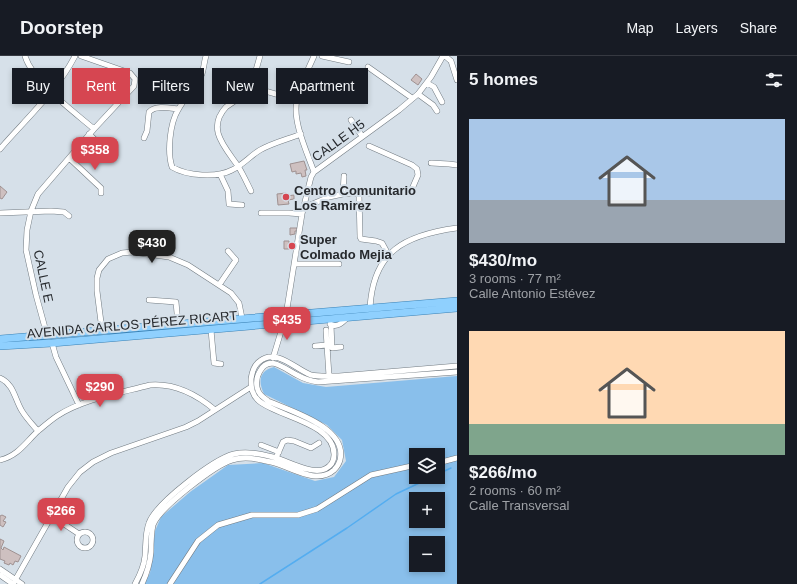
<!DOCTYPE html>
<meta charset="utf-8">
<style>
body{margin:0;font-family:Helvetica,sans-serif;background:#20242c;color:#f1f3f6;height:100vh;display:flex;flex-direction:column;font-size:15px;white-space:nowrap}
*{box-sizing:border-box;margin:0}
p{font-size:13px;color:#9ea1a6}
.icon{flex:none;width:22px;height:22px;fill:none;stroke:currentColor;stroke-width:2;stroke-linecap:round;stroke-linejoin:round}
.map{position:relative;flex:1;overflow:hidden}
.drawer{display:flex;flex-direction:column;background:#171b24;width:340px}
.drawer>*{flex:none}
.banner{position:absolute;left:12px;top:12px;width:380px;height:36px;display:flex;gap:8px}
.fabs{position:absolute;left:409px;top:392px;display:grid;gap:8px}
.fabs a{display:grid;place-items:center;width:36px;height:36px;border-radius:0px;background:#171b24;box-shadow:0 2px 6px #0003;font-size:20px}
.price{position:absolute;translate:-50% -34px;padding:0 9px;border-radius:8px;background:#d64651;color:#fff;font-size:13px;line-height:26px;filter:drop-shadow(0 1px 2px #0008)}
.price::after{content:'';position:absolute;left:50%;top:24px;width:12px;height:9px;margin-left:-6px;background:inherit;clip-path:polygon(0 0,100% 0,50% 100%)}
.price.current{background:#222;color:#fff}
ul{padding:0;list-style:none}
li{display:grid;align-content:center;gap:8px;height:212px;padding:0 12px}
li span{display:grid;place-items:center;height:124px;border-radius:0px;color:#555}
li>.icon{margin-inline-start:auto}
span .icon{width:72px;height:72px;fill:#fffc;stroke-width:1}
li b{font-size:17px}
h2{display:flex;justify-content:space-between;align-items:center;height:48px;padding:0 12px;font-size:17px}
.tag{padding:0 14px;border-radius:0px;background:#171b24;box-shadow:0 2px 6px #0003;font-size:14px;line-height:36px}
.tag.current{background:#d64651;color:#fff}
header{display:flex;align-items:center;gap:24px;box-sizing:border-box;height:56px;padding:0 20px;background:#171b24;border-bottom:1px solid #363941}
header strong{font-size:19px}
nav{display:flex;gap:22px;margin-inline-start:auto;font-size:14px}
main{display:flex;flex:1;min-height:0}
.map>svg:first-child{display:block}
.green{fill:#89bfeb;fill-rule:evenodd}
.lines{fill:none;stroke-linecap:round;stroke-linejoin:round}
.stream{stroke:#54adf0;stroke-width:1.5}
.building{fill:#cec0c0;stroke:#9f9191}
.minor-casing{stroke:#727b82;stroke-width:6}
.major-casing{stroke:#3a81b4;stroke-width:8}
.minor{stroke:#fff;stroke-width:5}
.major{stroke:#8fd0fe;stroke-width:7}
.poi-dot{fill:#d64651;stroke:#d6e0e9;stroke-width:1.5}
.labels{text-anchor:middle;stroke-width:4;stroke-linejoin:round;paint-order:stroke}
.street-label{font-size:13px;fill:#26292d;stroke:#d6e0e9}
.poi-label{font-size:13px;font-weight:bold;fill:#26292d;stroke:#d6e0e9;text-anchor:start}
</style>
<header>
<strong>Doorstep</strong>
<nav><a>Map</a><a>Layers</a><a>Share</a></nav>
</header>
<main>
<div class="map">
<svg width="457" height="528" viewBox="0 0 457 528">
<rect width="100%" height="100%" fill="#d6e0e9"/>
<path class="green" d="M274,311L303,327L326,331L457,320V528H144L150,517L155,475L161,461L190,436L228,409L263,407L315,425L334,421L346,405L342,384L327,369L264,338C258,325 259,315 274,311ZM416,399H438V421H416ZM416,443H438V465H416ZM416,487H438V509H416Z"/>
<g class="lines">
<path class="stream" d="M438,418L451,412
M260,528L347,472L396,438L432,421"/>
</g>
<path class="building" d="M416,18L422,23L418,29L411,24Z
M304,105L307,114H305L306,120L302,121L301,117L296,118V115L292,116L290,108Z
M0,130L7,136L2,143L0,142Z
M286,137L287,140L294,139V143L288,144L289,148L278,149L277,138Z
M290,172H297L298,175H295V178L290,179Z
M284,185H289V193H284Z
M2,459L6,461L3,465L6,466L3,471L0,469V460Z
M0,483L4,485L1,492L3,494L4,491L21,500L18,506L15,505L13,509L10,507L9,509L4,507L5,505L0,503Z"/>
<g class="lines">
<g class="minor-casing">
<path id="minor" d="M25,0C33,26 73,55 94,73
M206,0C204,6 204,12 202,18C196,31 185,41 178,54C170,67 167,96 172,111C187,120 217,122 232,114C243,109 250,100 260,94C272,87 288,83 301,78
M322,0L349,6
M445,0L451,5L457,24
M368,11L412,42
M427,27L434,31L442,46
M254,32V21L260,0
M418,38L433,49L437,55
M351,64L362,80
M89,78L112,100
M144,82L147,75L149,56C156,49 169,52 178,53
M0,93C26,63 57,35 75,0
M69,102L101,132V137
M431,107L449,108L457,109
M314,116C307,96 292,65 297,44C300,29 308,14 314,0
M220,118L228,135L229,148L242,149
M308,133L329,141
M251,135C247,127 243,118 238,110C225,91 206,73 226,51L254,32L297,44
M343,138L344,120
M359,138L360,181L361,183L376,185L382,187L389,200
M303,152L329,141L343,138L406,137L412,133L418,119L417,113L412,109L369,90
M0,157L51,155L64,156L69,160
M261,157H289L302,158
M294,208H339
M219,229L236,204L228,195
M149,244L176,246L178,268
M370,252C373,195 405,179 457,172
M330,268C337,272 342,267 347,262
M331,269L332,292L341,291
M102,274L97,235V222L99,214L108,203L122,197L132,196L169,201L188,209L231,237L239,247L242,262
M211,274L214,307L221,308
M326,274L329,320
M47,279L36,239L26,194L27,174L31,155L38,138L94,73L134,30L135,23L130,17L81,0
M52,287L56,301L79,349
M315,290L327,289
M273,302L286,259L302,158L311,121L314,116L399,54L418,38L431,21L443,0
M0,322C14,328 15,344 22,355C27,363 32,368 38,375
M261,389L279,396
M276,402L283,386L287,384L294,385L311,392L319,387
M0,404C18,400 26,386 38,375C44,370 51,364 57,360C83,343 120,337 150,329C175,327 196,338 215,354
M438,407L457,402
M52,460L79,478
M77 484a8 8 0 1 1 16 0a8 8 0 1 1-16 0Z
M0,513L22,528
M0,519L13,528
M13,528L68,431L80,416L93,406L111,397L186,371L198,365L251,331
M135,528C140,519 144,510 145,500C146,489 145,477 149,467C156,447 214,403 234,398C247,395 260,398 273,401C288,405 311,419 325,413C331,410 334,406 334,399C335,367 278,361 259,345C252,339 251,332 251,323C252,316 254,309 260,305C277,292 295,313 311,319C320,321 330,320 339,320L457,310
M142,528C147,517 150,508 151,496C151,487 151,478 153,469C159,452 215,409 232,404C245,400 258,403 271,406C290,410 316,430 334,414C337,411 339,408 340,404C348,371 290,355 268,345C263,341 258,338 257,331C256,326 257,320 260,315C269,298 285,313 297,319C304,323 311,325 318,326L457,316
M170,528L198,485L218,469L252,459H298L317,453L371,419L416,409"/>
</g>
<g class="major-casing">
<path id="major" d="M0,283L457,245
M0,290L52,287L457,252"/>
</g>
<use href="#minor" class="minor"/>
<use href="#major" class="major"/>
</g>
<g class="poi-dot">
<circle cx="286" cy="141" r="4"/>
<circle cx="292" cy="190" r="4"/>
</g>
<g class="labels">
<g class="street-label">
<text transform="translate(338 84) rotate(-36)" y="5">CALLE H5</text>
<text transform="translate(44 220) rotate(78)" y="5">CALLE E</text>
<text transform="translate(132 268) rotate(-5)" y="5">AVENIDA CARLOS PÉREZ RICART</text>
</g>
<g class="poi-label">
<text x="294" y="139">Centro Comunitario<tspan x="294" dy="15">Los Ramirez</tspan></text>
<text x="300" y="188">Super<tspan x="300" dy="15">Colmado Mejia</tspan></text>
</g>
</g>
</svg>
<div class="fabs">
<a><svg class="icon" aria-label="layers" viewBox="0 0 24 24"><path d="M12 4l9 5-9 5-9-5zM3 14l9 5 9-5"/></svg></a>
<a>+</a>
<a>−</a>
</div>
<b class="price" style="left:95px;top:115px">$358</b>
<b class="price current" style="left:152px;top:208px">$430</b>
<b class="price" style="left:287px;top:285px">$435</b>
<b class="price" style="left:100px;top:352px">$290</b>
<b class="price" style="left:61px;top:476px">$266</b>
<div class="banner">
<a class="tag">Buy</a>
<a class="tag current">Rent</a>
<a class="tag">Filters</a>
<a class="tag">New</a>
<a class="tag">Apartment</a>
</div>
</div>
<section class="drawer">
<h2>5 homes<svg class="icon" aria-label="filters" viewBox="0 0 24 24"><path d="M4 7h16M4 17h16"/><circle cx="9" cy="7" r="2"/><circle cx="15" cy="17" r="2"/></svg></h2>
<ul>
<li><span style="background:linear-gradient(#a9c7e8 65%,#9aa5b1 0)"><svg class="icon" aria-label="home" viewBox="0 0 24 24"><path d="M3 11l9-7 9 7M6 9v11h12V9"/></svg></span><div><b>$430/mo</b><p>3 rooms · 77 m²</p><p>Calle Antonio Estévez</p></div></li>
<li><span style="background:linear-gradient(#ffd9b3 75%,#7fa58c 0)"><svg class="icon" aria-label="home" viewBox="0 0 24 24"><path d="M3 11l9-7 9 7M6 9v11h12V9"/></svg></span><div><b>$266/mo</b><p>2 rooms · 60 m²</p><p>Calle Transversal</p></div></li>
</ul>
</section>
</main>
